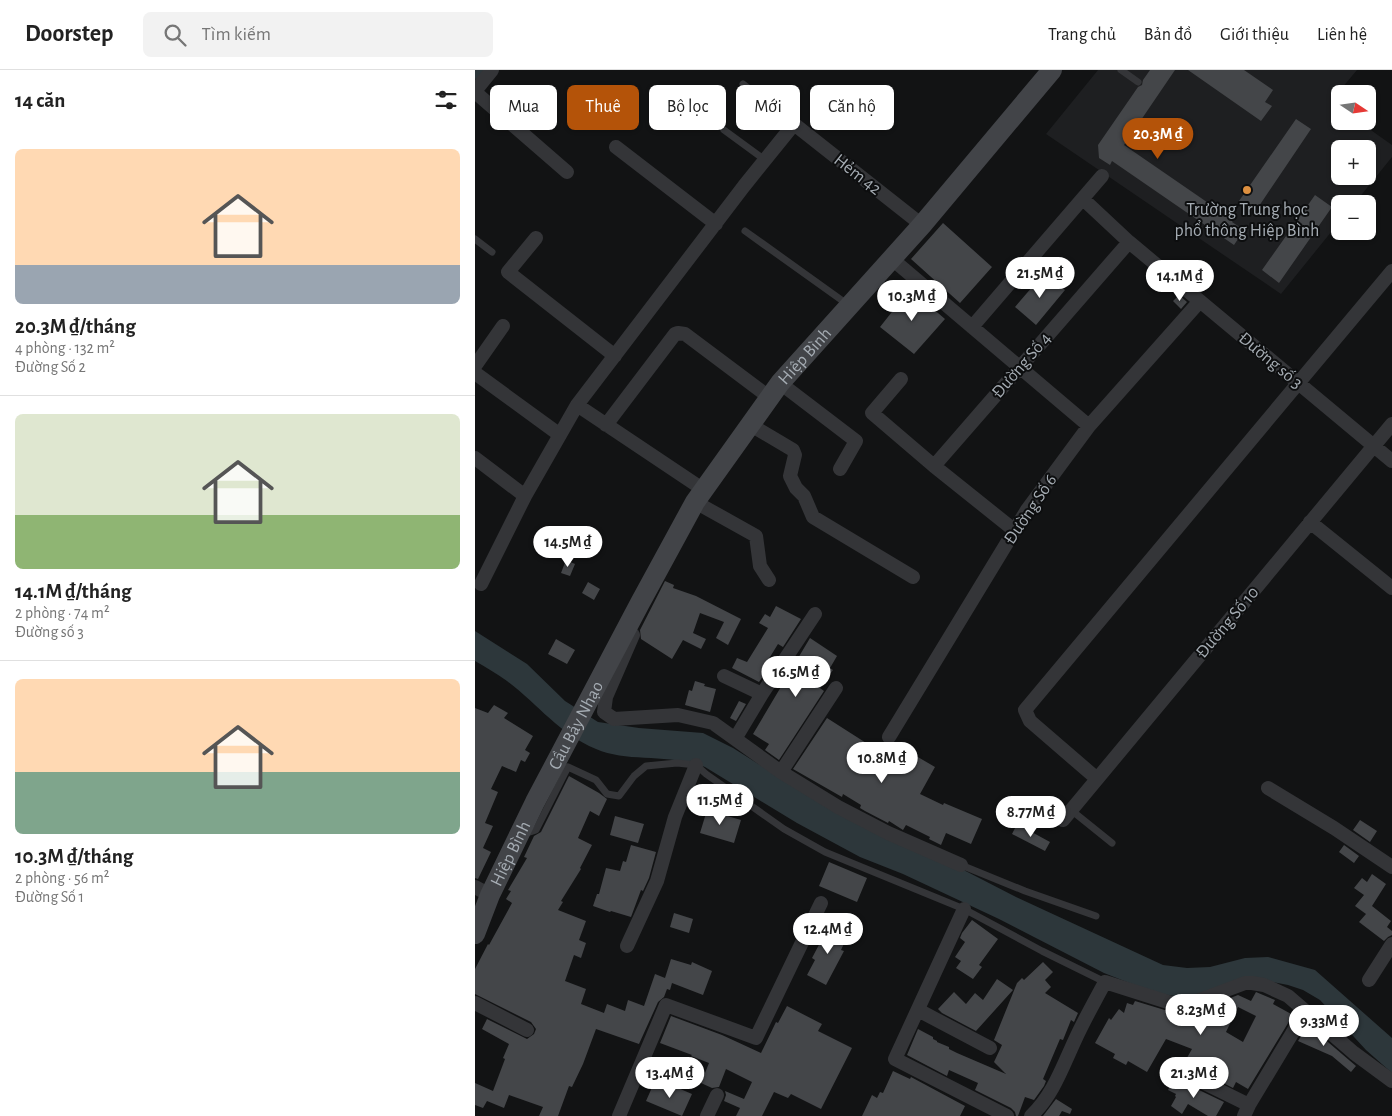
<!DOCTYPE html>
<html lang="vi">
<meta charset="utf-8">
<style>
body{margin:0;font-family:"Alegreya Sans",sans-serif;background:#f2f2f2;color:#222;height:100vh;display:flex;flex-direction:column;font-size:19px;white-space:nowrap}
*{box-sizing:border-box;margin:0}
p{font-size:16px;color:#767676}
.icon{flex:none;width:28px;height:28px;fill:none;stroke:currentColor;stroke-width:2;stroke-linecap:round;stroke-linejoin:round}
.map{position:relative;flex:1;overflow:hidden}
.drawer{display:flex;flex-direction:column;background:#fff;width:475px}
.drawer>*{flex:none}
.guide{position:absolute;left:15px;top:15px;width:475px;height:45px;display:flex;gap:10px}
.needle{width:32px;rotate:103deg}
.tools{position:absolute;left:856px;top:15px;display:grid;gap:10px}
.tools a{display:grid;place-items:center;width:45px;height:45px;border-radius:8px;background:#fff;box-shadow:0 1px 4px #0004;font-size:25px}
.price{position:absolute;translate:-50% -42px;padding:0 11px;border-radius:18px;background:#fff;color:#222;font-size:16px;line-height:32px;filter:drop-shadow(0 1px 2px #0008)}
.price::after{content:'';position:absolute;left:50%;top:30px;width:15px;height:11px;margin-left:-8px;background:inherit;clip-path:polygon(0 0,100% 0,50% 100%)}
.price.on{background:#b45309;color:#fff}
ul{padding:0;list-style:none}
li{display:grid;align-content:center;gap:10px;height:265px;padding:0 15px}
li+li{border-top:1px solid #e0e0e0}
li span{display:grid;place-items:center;height:155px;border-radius:8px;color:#555}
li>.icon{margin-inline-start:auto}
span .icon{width:90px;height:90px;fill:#fffc;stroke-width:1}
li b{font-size:21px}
h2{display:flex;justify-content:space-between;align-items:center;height:60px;padding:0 15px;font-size:21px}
.chip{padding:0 18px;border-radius:8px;background:#fff;box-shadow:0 1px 4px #0004;font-size:18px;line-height:45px}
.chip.on{background:#b45309;color:#fff}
header{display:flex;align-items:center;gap:30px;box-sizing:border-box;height:70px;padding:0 25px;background:#fff;border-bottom:1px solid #e0e0e0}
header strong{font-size:24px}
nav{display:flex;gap:28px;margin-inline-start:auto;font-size:18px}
.search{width:350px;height:45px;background:#f2f2f2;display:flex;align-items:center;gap:12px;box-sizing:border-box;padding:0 18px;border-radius:8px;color:#767676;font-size:19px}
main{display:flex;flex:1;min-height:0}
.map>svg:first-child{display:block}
.built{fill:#1e1f21;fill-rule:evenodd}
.water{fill:#2d373b}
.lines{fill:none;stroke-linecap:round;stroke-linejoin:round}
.canal{stroke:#2d373b;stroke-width:14}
.building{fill:#444649;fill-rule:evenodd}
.lane{stroke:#343538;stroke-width:7}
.street{stroke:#343538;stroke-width:14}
.secondary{stroke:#424448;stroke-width:20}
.poi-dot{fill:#de9040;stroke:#0d0e0f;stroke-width:2}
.labels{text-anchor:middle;stroke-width:4;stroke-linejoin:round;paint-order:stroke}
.street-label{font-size:18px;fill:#a5acb3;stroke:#0d0e0f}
.poi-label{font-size:18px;fill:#a5acb3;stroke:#0d0e0f}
</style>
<header>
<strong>Doorstep</strong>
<div class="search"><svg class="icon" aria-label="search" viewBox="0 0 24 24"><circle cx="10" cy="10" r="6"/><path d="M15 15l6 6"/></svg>Tìm kiếm</div>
<nav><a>Trang chủ</a><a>Bản đồ</a><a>Giới thiệu</a><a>Liên hệ</a></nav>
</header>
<main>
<section class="drawer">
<h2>14 căn<svg class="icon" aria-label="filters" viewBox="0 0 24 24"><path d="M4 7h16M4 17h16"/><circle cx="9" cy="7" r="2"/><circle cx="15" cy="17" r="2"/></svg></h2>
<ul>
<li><span style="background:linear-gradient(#ffd9b3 75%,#9aa5b1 0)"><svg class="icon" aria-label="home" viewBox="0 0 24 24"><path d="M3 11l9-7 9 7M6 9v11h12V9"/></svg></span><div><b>20.3M ₫/tháng</b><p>4 phòng · 132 m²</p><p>Đường Số 2</p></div></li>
<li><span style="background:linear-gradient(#dfe7d0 65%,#8fb573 0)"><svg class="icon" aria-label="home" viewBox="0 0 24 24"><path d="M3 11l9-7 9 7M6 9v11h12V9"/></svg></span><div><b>14.1M ₫/tháng</b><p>2 phòng · 74 m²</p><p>Đường số 3</p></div></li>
<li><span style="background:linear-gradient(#ffd9b3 60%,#7fa58c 0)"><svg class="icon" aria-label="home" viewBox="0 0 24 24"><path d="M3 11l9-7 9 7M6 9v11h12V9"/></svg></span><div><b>10.3M ₫/tháng</b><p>2 phòng · 56 m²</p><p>Đường Số 1</p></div></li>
</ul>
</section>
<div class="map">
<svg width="917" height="1046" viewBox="0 0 917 1046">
<rect width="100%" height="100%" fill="#121314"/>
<path class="built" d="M623,0H882L856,31L865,38V51H883L917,75V87L879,134H865V151L806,224L571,64ZM865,79H892V106H865Z"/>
<path class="water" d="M0,561L52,594L90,631L123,652L164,658L228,663L258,678L285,695L541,827L688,895L712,898L735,897L770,888L793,887L840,900L917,968V1003L891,980L845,930L828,920L813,915L793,911L706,927L686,924L662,916L629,903L524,849L428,804L385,787L322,753L230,697C194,683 153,693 121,679C83,663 64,635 32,611C22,604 11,597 0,591Z"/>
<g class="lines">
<path class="canal" d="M0,2L2,0"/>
</g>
<path class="building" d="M675,0H700L649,75L758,150L757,152L769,160L759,175L637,91L635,95L624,88L623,75L663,17L667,15L668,10Z
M713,0H769L798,20L790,32L797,36L786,51Z
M821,49L836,59L780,142L764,131Z
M840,125L857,137L804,213L787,200Z
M468,153L517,197L485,233L436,189Z
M570,202L590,220L561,255L540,237Z
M435,219L470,249L439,284L405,257Z
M704,225L712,232L706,239L698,231Z
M91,490L100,494L95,506L86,503Z
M190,511L199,515L198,518L221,526L266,549L253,575L241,568L249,552L225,543L218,563L231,569L226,579L208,570L197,589L166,569L165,560Z
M113,512L125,519L119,530L107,523Z
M301,536L326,549L308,577L303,574L287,600L291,602L284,612L257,598L262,588L272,592L293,558L284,553L290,544L295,547Z
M335,568L362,586L355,598L358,600L345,618L349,621L304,690L290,680L294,674L278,664Z
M81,569L100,580L92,594L73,584Z
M220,611L230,614L229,616L241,619L235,642L210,635L214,620L217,621Z
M264,631L271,634L261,651L255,648Z
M19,635L33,643L29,648L58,666L50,680L55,683L50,692L46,690L41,702L27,696L16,719L23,722L10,753L18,756L8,778L16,782L3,809L0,808V638L13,643Z
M352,648L399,678L401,674L430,693L436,683L460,697L445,724L468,735L469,733L507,749L496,774L471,763L466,775L454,769L455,767L431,755L428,760L414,751L413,753L390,741L385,738L386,735L368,724L367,727L318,699Z
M94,706L124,723L132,729L124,746L115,741L103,768L117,775L105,798L106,799L86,831L88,832L83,840L111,851L104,870L111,873L106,888L99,885L90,911L111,919L106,934L129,943L132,934L150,941L153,930L169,936L180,904L190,908L196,889L216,895L217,892L237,901L228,925L197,913L195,920L192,919L189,927L183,932L164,974L121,959L108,994L97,1017L94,1016L83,1046H64L68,1037L34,1025L29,1038L12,1031L8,1038L0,1035V1013L18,1021L30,989L28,988L34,974L7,959L12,949L52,969L59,964L61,959L56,952L0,924V899L13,874L14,875L37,833L31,829L36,821L33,820L52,788L49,787L59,766L66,762Z
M232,740L266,750L259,773L225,763Z
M140,746L169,754L163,773L135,765Z
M885,750L902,761L895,772L878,760Z
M542,754L575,772L570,781L537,764Z
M156,775L181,782L174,808L168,821L166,820L156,847L136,841L135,842L118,836L122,824H124L131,798L145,801L148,791L151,792Z
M869,775L884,786L879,793L864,782Z
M354,792L392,808L382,832L344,816Z
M897,804L911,814L897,836L916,851L912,857L917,861V865L913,867L909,871L884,852L891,844L880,836L889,825L879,818L887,808L892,812Z
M199,843L218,849L214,863L195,857Z
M497,850L523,869L504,895L507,897L498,909L481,898L486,891L480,887L490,872L485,868L487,863Z
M357,854L374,863L366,880L369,881L351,915L332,905L340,890L337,888L347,869L350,871Z
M568,892L578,902L570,910L576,917L570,923L603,943L599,952L596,950L588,970L585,969L568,1009L571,1011L569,1016L559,1030L550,1027L543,1046H541L540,1042L536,1038L500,1020L503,1013L474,1000L472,1006L432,985L443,959L458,967V969L462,971V972L474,977V979L482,983L531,1004L519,992L527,975L519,970L542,913L547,908L549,910Z
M522,909L538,920L501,961L467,943L463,939L479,922L491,934L500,923L508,930Z
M781,922L800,930L798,934L818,945L773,1019L761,1012L758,1018L709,993L717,979L691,969L672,1002L653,991L651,995L638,988L640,984L620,973L634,948L636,950L644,939L649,943L652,933L658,935L660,931L693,941L708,943L715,945L717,941L727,939L763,925L776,931ZM763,937L781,946L768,972L751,962Z
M312,936L347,954L343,961L377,978L346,1039L316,1024L313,1028L299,1022L287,1046H261L265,1038L249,1031L251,1025L250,1021L269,1029L277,1012L251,999L244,1017L237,1018L226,1013L234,993L216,986L217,985L185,973L196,946L247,965L286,983L301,952L303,953Z
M833,955L881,996L876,1002L857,986L823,971Z
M418,1001L435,1009L436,1007L490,1036L485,1046H387L397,1025L402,1028L405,1022L408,1023Z
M699,1008L749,1032L741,1046H733L713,1034L707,1044L696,1036L701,1027L700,1026L701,1024L693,1020Z
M179,1013L194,1019L196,1015L217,1024L207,1046L171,1031Z
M581,1029L597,1039L595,1044L587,1041L584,1046H568Z"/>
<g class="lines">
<path class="lane" d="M646,0L663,12
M268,14L319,54
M249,60L290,90
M270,161L372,234
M0,169L17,182
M596,740L637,773
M49,764L61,760L93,697L121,710L132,724L144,726L159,706L171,696L202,693L221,695L231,704L309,759L350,782L489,839L567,881L630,912
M486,795L550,821L621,846"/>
<path class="street" d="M0,21L17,0
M0,22L92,102
M141,77L241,154
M608,129L654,172L917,391
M61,168L33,202L140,286
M417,189L614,356
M497,257L627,106
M0,296L28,256
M0,303L85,365
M426,309L397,343L459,396L539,460
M305,313L381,371L365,399
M102,335L229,420
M274,354L318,380L320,385L315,406L321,418L329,426L338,447L438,507
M131,355L200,264L203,263L210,264L294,327
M0,388L50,426
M459,396L654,172
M220,432L281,466L285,496L294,510
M835,452L917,518
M6,514L50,426L102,335L269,116L319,54L447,155
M158,565L131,627L129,642L139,649L203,645L238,653L306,702L363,737L413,763L486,795
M249,606L287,624
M414,667L552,440L614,356L725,231
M260,669L287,624L340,544
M306,702L361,618
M621,708L555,651L550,640L917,201
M793,718L859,758L917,797
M588,750L917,354
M0,817L15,825
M489,839L420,989L532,1046
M152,876L182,811L200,747L221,695
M894,910L917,874
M0,933L52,960
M443,940L515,978
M699,998L774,1035
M144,1046L191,935L281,968L346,833
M232,1046L242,1025
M556,1046C578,1025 587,998 600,970C609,950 620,931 630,912L696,933L707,934L722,931L770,913H777L789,915L813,926L879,983L917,1011
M769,1046L774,1035L830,942"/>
<path class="secondary" id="s1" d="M0,864L15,825L60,732L165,533L220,432L305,313L447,155L577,0"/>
</g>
<circle class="poi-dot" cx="772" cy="120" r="5"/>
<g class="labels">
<g class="street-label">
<text transform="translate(383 104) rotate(38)" y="6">Hẻm 42</text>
<text dy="6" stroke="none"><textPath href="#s1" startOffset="668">Hiệp Bình</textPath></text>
<text transform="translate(796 290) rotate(40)" y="6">Đường số 3</text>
<text transform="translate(546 295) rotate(-49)" y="6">Đường Số 4</text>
<text transform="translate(555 439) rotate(-56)" y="6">Đường Số 6</text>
<text transform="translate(752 552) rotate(-50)" y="6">Đường Số 10</text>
<text dy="6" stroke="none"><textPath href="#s1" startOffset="232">Cầu Bảy Nhạo</textPath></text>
<text dy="6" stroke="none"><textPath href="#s1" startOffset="88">Hiệp Bình</textPath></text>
</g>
<g class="poi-label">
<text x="772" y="145">Trường Trung học<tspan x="772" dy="21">phổ thông Hiệp Bình</tspan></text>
</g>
</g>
</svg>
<div class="tools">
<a><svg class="needle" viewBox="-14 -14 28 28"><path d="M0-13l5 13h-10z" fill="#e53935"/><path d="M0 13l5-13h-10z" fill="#767676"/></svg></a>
<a>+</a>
<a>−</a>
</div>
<b class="price on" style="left:683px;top:90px">20.3M ₫</b>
<b class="price" style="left:565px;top:229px">21.5M ₫</b>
<b class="price" style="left:705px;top:232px">14.1M ₫</b>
<b class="price" style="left:437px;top:252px">10.3M ₫</b>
<b class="price" style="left:93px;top:498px">14.5M ₫</b>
<b class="price" style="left:321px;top:628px">16.5M ₫</b>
<b class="price" style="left:407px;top:714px">10.8M ₫</b>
<b class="price" style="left:245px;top:756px">11.5M ₫</b>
<b class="price" style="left:556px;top:768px">8.77M ₫</b>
<b class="price" style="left:353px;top:885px">12.4M ₫</b>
<b class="price" style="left:726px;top:966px">8.23M ₫</b>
<b class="price" style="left:849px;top:977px">9.33M ₫</b>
<b class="price" style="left:195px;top:1029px">13.4M ₫</b>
<b class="price" style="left:719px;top:1029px">21.3M ₫</b>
<div class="guide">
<a class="chip">Mua</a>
<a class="chip on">Thuê</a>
<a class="chip">Bộ lọc</a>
<a class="chip">Mới</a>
<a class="chip">Căn hộ</a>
</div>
</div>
</main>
